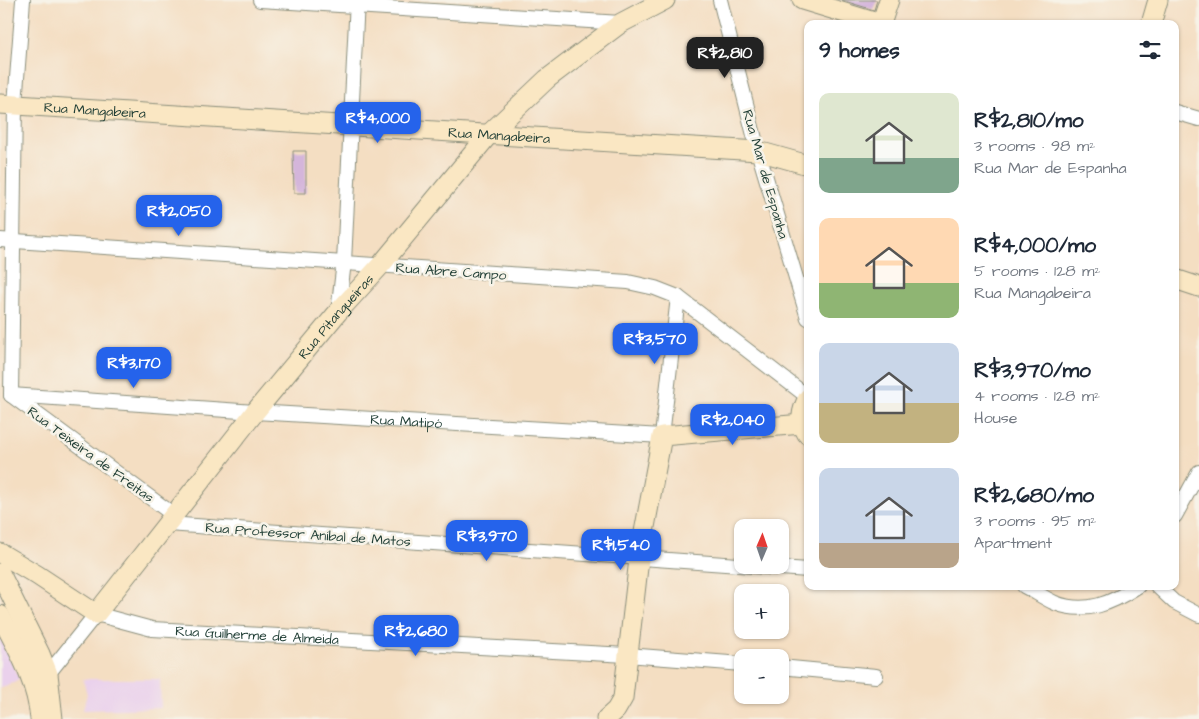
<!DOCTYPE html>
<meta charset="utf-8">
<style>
body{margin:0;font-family:"Architects Daughter",sans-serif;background:#f6f6f7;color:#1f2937;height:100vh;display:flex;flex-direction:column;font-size:19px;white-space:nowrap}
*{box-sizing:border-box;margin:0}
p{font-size:16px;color:#747a83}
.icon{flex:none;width:28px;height:28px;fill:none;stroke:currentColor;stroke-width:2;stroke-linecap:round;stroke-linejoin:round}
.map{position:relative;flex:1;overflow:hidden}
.side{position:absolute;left:804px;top:20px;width:375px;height:570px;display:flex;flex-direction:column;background:#fff;border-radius:10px;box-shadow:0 1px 4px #0004}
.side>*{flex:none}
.needle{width:32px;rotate:2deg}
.tools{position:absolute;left:734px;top:519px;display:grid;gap:10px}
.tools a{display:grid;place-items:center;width:55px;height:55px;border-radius:10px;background:#fff;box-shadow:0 1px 4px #0004;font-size:25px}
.price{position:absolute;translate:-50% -42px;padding:0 11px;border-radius:10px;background:#2563eb;color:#fff;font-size:16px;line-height:32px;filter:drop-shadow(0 1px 2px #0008)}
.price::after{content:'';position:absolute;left:50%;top:30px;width:15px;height:11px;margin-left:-8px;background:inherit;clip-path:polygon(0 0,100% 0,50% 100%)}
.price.selected{background:#222;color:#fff}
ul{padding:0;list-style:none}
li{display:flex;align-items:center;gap:15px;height:125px;padding:0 15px}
li span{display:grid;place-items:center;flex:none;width:140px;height:100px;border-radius:10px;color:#555}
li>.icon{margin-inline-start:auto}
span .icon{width:60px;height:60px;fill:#fffc;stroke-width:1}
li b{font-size:21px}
h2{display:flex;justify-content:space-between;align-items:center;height:60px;padding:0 15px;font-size:21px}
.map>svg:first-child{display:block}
.built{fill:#ead1ec}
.building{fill:#d4b5db}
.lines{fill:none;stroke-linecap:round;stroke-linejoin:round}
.street-casing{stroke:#8a8e7b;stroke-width:16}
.secondary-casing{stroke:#8a8e7b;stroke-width:21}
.street{stroke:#fff;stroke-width:14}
.secondary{stroke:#fae7c3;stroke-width:19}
.labels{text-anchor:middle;stroke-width:5;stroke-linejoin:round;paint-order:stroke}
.street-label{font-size:14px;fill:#1f3d34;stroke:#f7f3e8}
</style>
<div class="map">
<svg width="1199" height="719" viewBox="0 0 1199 719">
<rect width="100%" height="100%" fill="#f7f3e8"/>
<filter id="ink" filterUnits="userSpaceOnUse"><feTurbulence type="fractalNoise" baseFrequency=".02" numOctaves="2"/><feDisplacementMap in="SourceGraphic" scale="10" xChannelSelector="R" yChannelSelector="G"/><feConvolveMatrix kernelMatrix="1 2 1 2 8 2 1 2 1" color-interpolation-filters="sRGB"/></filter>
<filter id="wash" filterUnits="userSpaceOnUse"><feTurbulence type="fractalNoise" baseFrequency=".0096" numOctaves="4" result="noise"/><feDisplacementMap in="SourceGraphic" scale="20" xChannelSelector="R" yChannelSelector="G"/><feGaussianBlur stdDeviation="1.12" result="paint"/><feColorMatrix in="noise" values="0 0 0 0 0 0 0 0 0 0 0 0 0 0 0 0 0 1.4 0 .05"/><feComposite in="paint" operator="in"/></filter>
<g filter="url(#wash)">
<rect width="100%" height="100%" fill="#f4dec2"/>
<path class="built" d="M0,637L19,679L0,689Z
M83,679H160L161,708L83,710L87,694Z"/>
<g id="blocks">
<path class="building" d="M841,0H877L874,10Z
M293,151H306V193H294Z"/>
</g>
</g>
<g filter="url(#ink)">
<use href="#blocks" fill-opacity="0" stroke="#8a8e7b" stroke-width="1"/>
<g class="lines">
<g class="street-casing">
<g id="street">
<path d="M260,0L621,23"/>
<path d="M720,0L758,151L808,318"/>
<path d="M1175,112L1199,119"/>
<path d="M0,240L628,282L655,288L678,297L808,397"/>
<path d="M338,312L344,262L357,0"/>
<path id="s1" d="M11,395L255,412L662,436L678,297"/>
<path d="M11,395L15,104L23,0"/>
<path d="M11,395L175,516"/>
<path d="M1175,516L1199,472"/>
<path d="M168,524L808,570"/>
<path d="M1024,586C1034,591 1044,598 1055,603C1086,615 1112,603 1138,586"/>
<path d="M1157,586L1174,602L1199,615"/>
<path d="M780,667L876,676"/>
<path id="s2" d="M48,674L96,614L152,629L627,655L742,664"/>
</g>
</g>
<g class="secondary-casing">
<g id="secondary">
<path d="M802,0L881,24"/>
<path d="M881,24L889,0"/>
<path d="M1151,24L1158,0"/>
<path id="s3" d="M0,104L758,151L808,165"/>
<path d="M1175,279L1199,287"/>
<path d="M807,434C799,421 801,411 808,398"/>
<path id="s4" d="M0,553L37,575L96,614L255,412L338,312L380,266L490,133L547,79L621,23L665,0"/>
<path d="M0,573L40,654L48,674L53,719"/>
<path d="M0,615C17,648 37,681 40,719"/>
<path d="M606,719L616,710L623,698L639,559L662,436L802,424"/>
</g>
</g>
<use href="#street" class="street"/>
<use href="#secondary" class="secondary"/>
</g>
</g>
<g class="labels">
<g class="street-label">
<text dy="5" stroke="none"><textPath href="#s3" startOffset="95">Rua Mangabeira</textPath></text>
<text dy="5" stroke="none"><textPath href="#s3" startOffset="500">Rua Mangabeira</textPath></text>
<text transform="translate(766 174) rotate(74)" y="5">Rua Mar de Espanha</text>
<text transform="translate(451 271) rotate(4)" y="5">Rua Abre Campo</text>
<text dy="5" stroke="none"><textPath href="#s4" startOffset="496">Rua Pitangueiras</textPath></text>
<text dy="5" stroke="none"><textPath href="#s1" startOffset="396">Rua Matipó</textPath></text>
<text transform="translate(91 454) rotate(36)" y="5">Rua Teixeira de Freitas</text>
<text transform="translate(308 534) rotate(4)" y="5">Rua Professor Aníbal de Matos</text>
<text dy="5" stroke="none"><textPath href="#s2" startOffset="240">Rua Guilherme de Almeida</textPath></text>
</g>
</g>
</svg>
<div class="tools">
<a><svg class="needle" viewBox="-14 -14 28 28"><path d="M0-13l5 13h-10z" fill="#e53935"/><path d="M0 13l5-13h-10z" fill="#747a83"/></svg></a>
<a>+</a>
<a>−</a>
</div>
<b class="price selected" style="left:725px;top:79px">R$2,810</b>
<b class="price" style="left:378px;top:144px">R$4,000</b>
<b class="price" style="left:179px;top:237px">R$2,050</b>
<b class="price" style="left:655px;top:365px">R$3,570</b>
<b class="price" style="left:134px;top:389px">R$3,170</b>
<b class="price" style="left:733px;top:446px">R$2,040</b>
<b class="price" style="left:487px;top:562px">R$3,970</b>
<b class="price" style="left:621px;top:571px">R$1,540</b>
<b class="price" style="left:416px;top:657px">R$2,680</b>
<section class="side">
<h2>9 homes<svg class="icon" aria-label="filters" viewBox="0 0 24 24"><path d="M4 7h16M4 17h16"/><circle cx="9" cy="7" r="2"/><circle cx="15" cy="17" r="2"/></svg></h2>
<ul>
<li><span style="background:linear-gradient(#dfe7d0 65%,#7fa58c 0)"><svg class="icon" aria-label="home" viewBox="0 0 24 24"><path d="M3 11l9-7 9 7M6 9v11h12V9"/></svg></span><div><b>R$2,810/mo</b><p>3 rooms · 98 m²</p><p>Rua Mar de Espanha</p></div></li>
<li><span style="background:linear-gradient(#ffd9b3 65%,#8fb573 0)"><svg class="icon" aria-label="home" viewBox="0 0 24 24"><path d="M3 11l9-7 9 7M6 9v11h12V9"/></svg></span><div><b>R$4,000/mo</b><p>5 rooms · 128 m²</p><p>Rua Mangabeira</p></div></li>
<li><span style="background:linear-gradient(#c9d6e8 60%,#c2b280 0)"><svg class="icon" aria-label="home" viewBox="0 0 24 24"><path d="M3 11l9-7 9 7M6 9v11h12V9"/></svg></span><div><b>R$3,970/mo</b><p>4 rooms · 128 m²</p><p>House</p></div></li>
<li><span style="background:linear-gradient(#c9d6e8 75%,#b9a48a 0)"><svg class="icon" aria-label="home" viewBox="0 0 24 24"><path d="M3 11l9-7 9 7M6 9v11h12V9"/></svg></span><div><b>R$2,680/mo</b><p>3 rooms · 95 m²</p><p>Apartment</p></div></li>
</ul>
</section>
</div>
